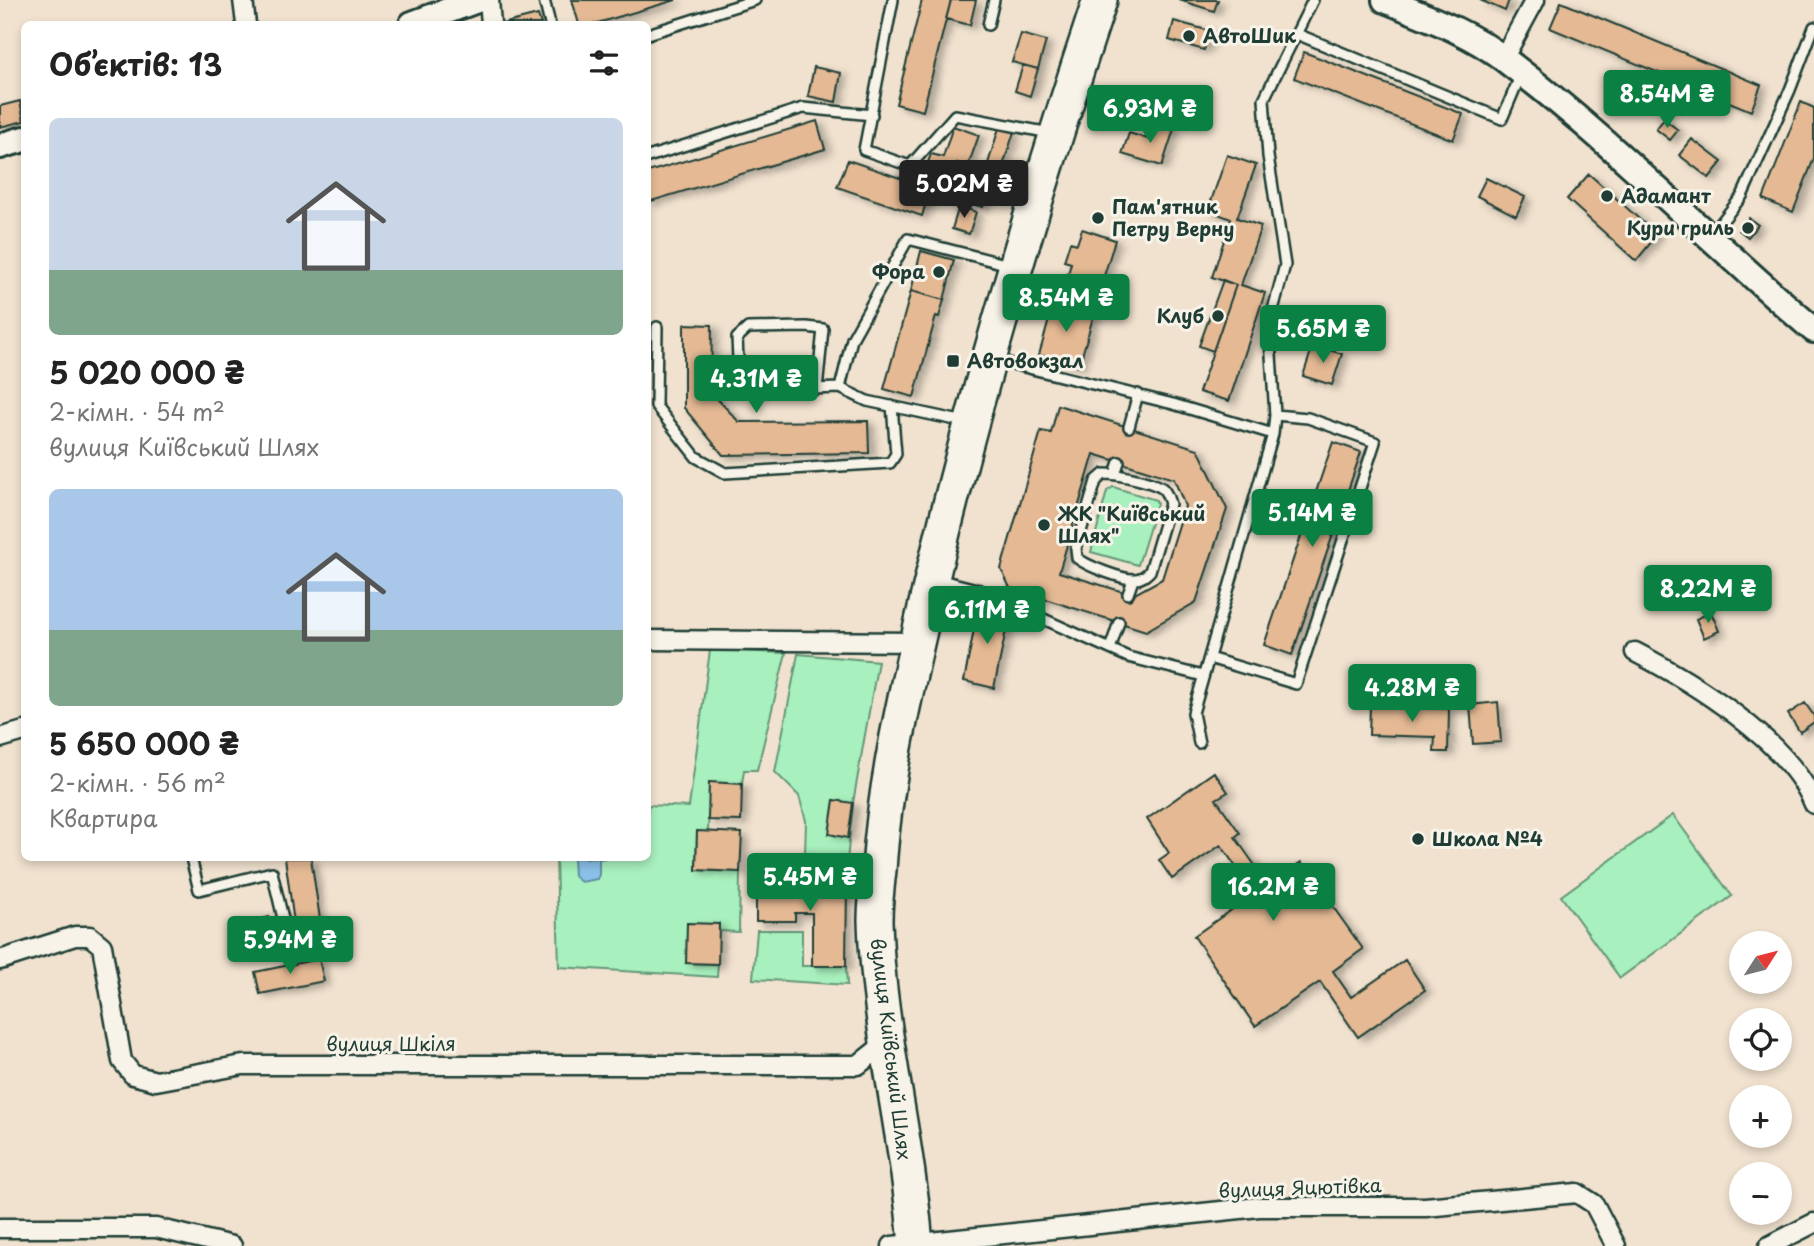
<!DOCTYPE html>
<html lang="uk">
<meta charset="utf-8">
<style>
body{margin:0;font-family:"Playpen Sans",sans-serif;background:#f6f6f6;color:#222;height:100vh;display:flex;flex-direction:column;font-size:26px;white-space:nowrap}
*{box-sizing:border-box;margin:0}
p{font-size:23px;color:#767676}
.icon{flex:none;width:38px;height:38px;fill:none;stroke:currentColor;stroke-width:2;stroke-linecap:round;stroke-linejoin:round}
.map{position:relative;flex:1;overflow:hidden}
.side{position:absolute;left:21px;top:21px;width:630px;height:840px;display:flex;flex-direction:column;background:#fff;border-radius:10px;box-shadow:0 4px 10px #0003}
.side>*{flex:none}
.needle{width:46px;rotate:54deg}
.tools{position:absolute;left:1729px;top:931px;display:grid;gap:14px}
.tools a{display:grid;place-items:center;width:63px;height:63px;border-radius:50%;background:#fff;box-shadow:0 4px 10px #0003;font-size:35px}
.price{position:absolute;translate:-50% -60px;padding:0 16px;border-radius:7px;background:#0b8043;color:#fff;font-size:23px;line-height:46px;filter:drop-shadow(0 2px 4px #0008)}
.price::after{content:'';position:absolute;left:50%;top:42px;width:21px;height:16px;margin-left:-10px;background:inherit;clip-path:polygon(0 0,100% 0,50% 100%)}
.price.active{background:#222;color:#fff}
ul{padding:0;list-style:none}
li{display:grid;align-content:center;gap:14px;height:371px;padding:0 28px}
li span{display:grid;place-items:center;height:217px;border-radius:10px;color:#555}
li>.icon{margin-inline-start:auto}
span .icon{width:126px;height:126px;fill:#fffc;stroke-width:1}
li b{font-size:30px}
h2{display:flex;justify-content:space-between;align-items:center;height:84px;padding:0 28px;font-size:30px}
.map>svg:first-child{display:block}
.green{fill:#a8f0bd;stroke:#649678;stroke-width:2}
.water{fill:#8bc0e8;stroke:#608ca0;stroke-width:2}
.building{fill:#e4b994;stroke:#1f3d34;stroke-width:2;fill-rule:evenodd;filter:url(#shadow)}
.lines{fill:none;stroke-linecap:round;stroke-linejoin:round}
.lane-casing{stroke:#1f3d34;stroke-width:14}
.street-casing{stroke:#1f3d34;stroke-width:23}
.secondary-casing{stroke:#1f3d34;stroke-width:30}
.highway-casing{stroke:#1f3d34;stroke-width:38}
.lane{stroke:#f7f3e8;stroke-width:9}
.street{stroke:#f7f3e8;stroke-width:18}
.secondary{stroke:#f7f3e8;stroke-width:24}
.highway{stroke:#f7f3e8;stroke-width:33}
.poi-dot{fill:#1f3d34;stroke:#f7f3e8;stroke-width:2.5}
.labels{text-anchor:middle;stroke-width:6;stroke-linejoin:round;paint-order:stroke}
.poi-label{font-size:19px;font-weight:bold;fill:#1f3d34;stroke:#f7f3e8;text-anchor:start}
.street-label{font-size:19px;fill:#1f3d34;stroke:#f7f3e8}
</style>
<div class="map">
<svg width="1814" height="1246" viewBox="0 0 1814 1246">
<defs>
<filter id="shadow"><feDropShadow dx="6" dy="3.5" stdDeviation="3.5" flood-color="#0004"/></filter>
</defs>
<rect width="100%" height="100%" fill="#f1e2cf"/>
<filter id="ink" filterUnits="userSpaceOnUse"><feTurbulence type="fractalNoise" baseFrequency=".0143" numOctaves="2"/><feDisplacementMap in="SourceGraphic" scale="14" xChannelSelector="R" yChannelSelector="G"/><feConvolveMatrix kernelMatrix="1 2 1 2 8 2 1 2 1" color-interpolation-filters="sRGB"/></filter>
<g filter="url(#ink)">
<path class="green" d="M1113,487L1156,500L1157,504L1138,565L1091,552L1107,491Z
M710,650L786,653L757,770H744L742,784L710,783L708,832H697L696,870L740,872L739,932L719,931V924L686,963L718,964L717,977L559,967L556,858H648V805L689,807Z
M798,654L878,661L853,803L847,861L805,853L806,821L799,796L775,772Z
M1673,815L1732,896L1620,978L1561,896Z
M757,930H802V966H846L847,985L753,979Z"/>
<path class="water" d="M573,858H606L599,859V875L597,879L581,882L574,876Z"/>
<path class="building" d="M572,0H676L594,24H579Z
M922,0H951L923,111L896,104Z
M951,0H976L970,25L946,19Z
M1179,0H1218L1214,11Z
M1480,0H1509L1505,11Z
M1561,2L1761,85L1751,111L1550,28Z
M538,15L541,24H502Z
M1174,21L1210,31L1204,50L1169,40Z
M1021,34L1046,41L1038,69L1012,62Z
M1304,52L1463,114L1453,140L1294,78Z
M1023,65L1038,69L1030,96L1015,91Z
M814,67L841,73L836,102L808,96Z
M20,101L24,121L0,127V106Z
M1801,102L1814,108V158L1793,212L1763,199Z
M1664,119L1678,130L1670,140L1656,129Z
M817,121L825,149L648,202V172Z
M1153,122L1174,129L1162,166L1122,154L1129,133L1148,139Z
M953,126L979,135L968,166L957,163L948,195L930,189L922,216L837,187L848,160L920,185L931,154L943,157Z
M999,128L1014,132L1000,175L986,170Z
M1692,139L1722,162L1709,178L1679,155Z
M1227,155L1256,165L1237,218L1261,226L1241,285L1265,293L1229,401L1199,392L1236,285L1212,277L1231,219L1208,210Z
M980,168L994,172L983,207L969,203Z
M1589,174L1657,235L1636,261L1567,199Z
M1486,178L1525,197L1516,216L1477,196Z
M959,206L976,212L969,234L952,229Z
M1749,218L1758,225L1748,237L1739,230Z
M1082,229L1115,240L1100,289L1067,278L1071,263L1064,261L1070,242L1077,244Z
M921,251L954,260L944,300L911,291Z
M1223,280L1236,285L1213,351L1199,346Z
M911,291L944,300L939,317L936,316L914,397L884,389Z
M1054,302L1094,314L1079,366L1039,355Z
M684,324L712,325L711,392L739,422L868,421L869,453L723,455L684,408Z
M1313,345L1342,354L1332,385L1303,376Z
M1058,405L1198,449L1227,509L1196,602L1146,631L1010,588L1001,569L1041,431L1051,433ZM1094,454L1174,479L1185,506L1162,579L1133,595L1059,572Z
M1333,442L1361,452L1292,655L1264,645Z
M979,604L1010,611L994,688L964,681Z
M1711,612L1719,631L1704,638L1696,619Z
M1498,702L1501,742L1473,744L1470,705Z
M1805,703L1814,716V722L1800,732L1788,714Z
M1370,706L1449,709L1448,752H1434L1435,737L1369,735Z
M1214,772L1228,792L1216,799L1240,833L1235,837L1268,884L1301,862L1363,949L1333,971L1351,997L1405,960L1425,990L1358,1037L1320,982L1255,1026L1194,936L1254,894L1221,845L1172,879L1159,860L1169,853L1147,819Z
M709,782L742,784L741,821L708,820Z
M834,800L853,803L848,838L829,834Z
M697,831L742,833L740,872L696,870Z
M285,858H311L321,926L295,930Z
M756,880L847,881L846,966H812V913H795V921H756Z
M269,917L276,942L247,950L240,925Z
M687,923L719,924L718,964L686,963Z
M319,959L324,981L260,994L255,972Z"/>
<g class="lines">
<g class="lane-casing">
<path id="lane" d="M544,0L550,24
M893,0L864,150L910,166L955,115L1050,133
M988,25L994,0
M648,34L755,0
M1297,34L1502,119L1521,74
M648,157L803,108L872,115
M1712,234L1742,196L1790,90L1814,27
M657,327L656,406L696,457L725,473L890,463L896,454L892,406
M996,360L1173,404L1273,434
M817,389L823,329L806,327L748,328L737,338L739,380L751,391L840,388
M965,422L867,401L840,388L852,339L908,239L1009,265
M1129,427L1138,394
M1104,474C1118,474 1150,481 1162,488C1167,492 1168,498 1170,504L1150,571C1146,575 1142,579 1135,579C1123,580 1087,566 1077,558L1076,548L1096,481Z
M1115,474L1119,462
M937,579L977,589L1128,657L1203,676
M1128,594L1133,580
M1110,649L1119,622
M1209,658L1296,684L1375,442L1308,418L1275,415
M1199,743L1193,713L1273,434L1275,415L1269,325L1285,265L1268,156L1264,99L1313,0
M191,858L199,890L272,872L290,948"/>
</g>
<g class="street-casing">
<path id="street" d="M243,0L246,24
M489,0L491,24
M1503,59L1535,0
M648,640L917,642
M1635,652C1693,682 1789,741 1814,804
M0,738L24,731
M0,960L75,936H90L102,946L122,1061L133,1075L156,1081L243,1065H858L887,1042
M0,1228H156L232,1246
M892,1246L1259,1207H1425L1577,1193L1594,1204L1616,1246
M1769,1246L1814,1223"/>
</g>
<g class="secondary-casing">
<path id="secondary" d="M1385,0C1426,17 1469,32 1504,59C1614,142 1709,241 1814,330
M412,24L477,0
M0,146L24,139"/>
</g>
<g class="highway-casing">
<path id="highway" d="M916,1246C908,1137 878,1030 875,921C875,904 877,887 879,870C884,789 902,709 920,630C968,416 1031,207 1100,0"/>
</g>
<use href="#lane" class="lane"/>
<use href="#street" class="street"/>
<use href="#secondary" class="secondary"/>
<use href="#highway" class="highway"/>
</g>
</g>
<g class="poi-dot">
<circle cx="1189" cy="36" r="7"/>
<circle cx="1607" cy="196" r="7"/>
<circle cx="1098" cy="218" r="7"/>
<circle cx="1748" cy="228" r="7"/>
<circle cx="939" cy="272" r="7"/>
<circle cx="1218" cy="316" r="7"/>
<rect x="946" y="354" width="14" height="14" rx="3.5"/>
<circle cx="1044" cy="525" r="7"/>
<circle cx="1418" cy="839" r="7"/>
</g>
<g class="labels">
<g class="poi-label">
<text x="1203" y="43">АвтоШик</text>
<text x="1621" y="203">Адамант</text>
<text x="1112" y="214">Пам'ятник<tspan x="1112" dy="22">Петру Верну</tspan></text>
<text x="1734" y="235" text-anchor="end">Кури гриль</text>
<text x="925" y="279" text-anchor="end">Фора</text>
<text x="1204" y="323" text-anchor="end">Клуб</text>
<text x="967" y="368">Автовокзал</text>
<text x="1058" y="521">ЖК "Київський<tspan x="1058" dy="22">Шлях"</tspan></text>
<text x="1432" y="846">Школа №4</text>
</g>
<g class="street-label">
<text x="391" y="1051">вулиця Шкіля</text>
<text transform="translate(891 1049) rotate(83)" y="7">вулиця Київський Шлях</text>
<text transform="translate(1300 1188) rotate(-2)" y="7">вулиця Яцютівка</text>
</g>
</g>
</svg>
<div class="tools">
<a><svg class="needle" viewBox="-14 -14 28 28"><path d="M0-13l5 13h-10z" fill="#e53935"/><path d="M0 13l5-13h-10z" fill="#767676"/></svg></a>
<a><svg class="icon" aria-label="locate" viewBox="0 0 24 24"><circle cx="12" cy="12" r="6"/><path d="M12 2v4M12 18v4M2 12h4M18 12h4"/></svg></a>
<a>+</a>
<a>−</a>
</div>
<b class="price" style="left:1667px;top:130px">8.54M ₴</b>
<b class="price" style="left:1150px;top:145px">6.93M ₴</b>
<b class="price active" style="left:964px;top:220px">5.02M ₴</b>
<b class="price" style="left:1066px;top:334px">8.54M ₴</b>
<b class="price" style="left:1323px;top:365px">5.65M ₴</b>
<b class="price" style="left:756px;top:415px">4.31M ₴</b>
<b class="price" style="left:1312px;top:549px">5.14M ₴</b>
<b class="price" style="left:1708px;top:625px">8.22M ₴</b>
<b class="price" style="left:987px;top:646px">6.11M ₴</b>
<b class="price" style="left:1412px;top:724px">4.28M ₴</b>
<b class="price" style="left:810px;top:913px">5.45M ₴</b>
<b class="price" style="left:1273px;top:923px">16.2M ₴</b>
<b class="price" style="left:290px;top:976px">5.94M ₴</b>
<section class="side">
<h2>Об’єктів: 13<svg class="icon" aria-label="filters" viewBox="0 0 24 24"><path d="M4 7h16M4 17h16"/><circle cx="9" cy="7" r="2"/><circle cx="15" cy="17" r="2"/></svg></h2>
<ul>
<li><span style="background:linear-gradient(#c9d6e8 70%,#7fa58c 0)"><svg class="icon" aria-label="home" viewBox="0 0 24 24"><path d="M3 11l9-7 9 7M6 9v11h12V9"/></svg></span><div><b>5 020 000 ₴</b><p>2-кімн. · 54 m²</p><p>вулиця Київський Шлях</p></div></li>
<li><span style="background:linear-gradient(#a9c7e8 65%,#7fa58c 0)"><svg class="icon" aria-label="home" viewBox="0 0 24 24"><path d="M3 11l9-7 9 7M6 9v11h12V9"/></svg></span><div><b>5 650 000 ₴</b><p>2-кімн. · 56 m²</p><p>Квартира</p></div></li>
</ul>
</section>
</div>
